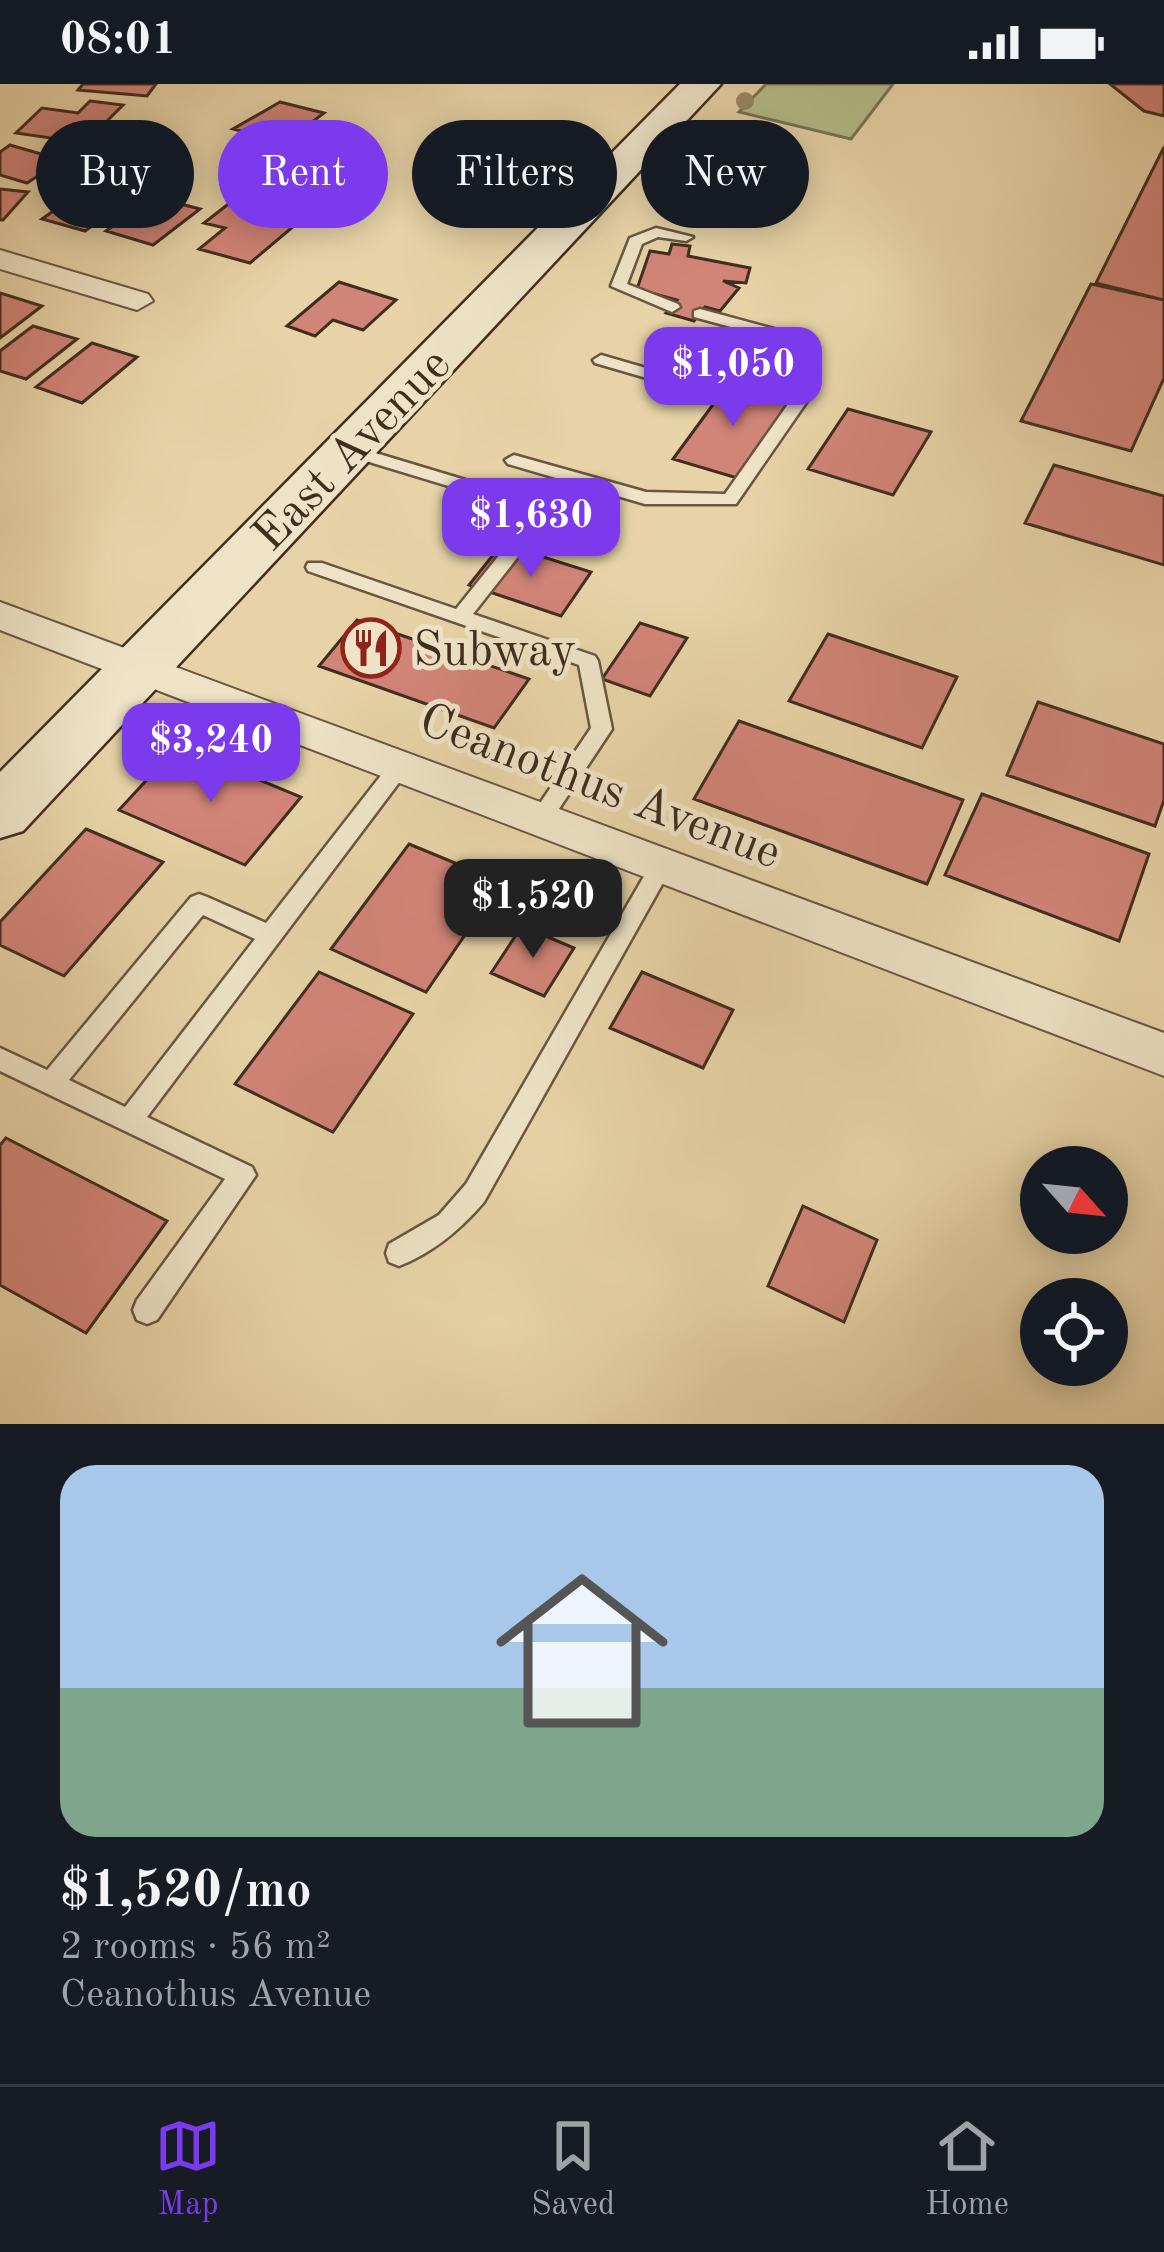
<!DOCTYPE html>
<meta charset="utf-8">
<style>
body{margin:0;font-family:"Old Standard TT",serif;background:#242831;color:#f1f3f6;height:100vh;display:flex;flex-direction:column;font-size:45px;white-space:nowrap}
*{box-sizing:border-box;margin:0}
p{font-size:39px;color:#9ea1a6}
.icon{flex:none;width:66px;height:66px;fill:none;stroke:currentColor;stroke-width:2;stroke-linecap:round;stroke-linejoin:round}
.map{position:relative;height:1340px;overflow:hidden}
.details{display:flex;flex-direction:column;background:#171b24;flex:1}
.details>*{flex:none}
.hud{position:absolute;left:36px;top:36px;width:1092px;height:108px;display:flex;gap:24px}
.needle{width:78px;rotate:117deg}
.fabs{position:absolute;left:1020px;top:1062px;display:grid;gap:24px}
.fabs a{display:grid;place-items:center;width:108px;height:108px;border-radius:50%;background:#171b24;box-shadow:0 6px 30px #0003;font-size:60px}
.price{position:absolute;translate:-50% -102px;padding:0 27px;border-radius:24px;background:#7c3aed;color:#fff;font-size:39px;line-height:78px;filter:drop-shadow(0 3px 6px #0008)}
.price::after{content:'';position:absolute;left:50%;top:72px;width:36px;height:27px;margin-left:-18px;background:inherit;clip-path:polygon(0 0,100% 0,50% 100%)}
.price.on{background:#222;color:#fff}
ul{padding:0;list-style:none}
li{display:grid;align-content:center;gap:24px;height:636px;padding:0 60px}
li+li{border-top:3px solid #363941}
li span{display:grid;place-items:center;height:372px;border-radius:36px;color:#555}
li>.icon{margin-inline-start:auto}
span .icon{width:216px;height:216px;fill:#fffc;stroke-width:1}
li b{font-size:51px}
.tag{padding:0 42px;border-radius:54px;background:#171b24;box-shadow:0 6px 30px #0003;font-size:42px;line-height:108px}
.tag.on{background:#7c3aed;color:#fff}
.status{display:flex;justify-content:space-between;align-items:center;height:84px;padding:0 60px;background:#171b24;direction:ltr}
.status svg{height:33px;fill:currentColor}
.menu{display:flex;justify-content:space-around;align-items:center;height:168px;border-top:3px solid #363941;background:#171b24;font-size:33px;color:#9ea1a6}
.menu a{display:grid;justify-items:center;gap:6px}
.menu .on{color:#7c3aed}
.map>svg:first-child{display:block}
.green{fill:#b4bc88;stroke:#7a7453;stroke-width:3}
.building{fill:#d18478;stroke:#412d1e;stroke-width:3}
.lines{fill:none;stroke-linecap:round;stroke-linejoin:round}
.lane-casing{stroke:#6a5640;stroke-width:5}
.street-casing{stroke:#6a5640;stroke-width:4}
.secondary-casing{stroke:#412d1e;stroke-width:5}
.lane{fill:#efe2c6;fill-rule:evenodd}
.street{fill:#efe2c6;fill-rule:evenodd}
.secondary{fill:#efe2c6;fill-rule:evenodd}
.tree{fill:#988867}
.labels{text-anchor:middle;stroke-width:10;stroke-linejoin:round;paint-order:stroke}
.street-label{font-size:48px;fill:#412d1e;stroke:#efe2c6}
.poi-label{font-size:48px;fill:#412d1e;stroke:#efe2c6;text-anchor:start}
</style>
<div class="status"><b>08:01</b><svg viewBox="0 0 49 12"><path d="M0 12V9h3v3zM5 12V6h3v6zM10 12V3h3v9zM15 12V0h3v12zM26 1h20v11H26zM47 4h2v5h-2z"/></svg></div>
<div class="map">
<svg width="1164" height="1340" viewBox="0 0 1164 1340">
<rect width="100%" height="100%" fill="#e7d3a7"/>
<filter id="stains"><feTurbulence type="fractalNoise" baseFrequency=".00167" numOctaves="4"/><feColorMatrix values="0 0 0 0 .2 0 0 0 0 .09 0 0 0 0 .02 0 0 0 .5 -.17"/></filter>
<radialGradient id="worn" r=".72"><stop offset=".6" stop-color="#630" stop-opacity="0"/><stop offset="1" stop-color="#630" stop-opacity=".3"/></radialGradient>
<path class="green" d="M766,0H893L851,55L739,28Z"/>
<path class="building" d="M83,0H156L147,12L78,6Z
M1110,0H1164V32L1144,27Z
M90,17L123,21L85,59L16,49L42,24L78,29Z
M280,18L324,29L274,67L234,57L245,48L233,45Z
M10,61L62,76L27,99L0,91V68Z
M1164,63V216L1096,199Z
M90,101L132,113L85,147L42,135Z
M0,105L28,108L3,136H0Z
M173,118L200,125L153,161L106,147L142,121L161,127Z
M231,118L301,136L250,179L199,165L225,144L204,139Z
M672,160L690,162L688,172L750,184L746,199L723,197L739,204L720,227L705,223L694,237L666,229L677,216L637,205L650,167L669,170Z
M339,198L396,216L363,246L333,236L315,252L287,242Z
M1091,200L1164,216V294L1131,367L1021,337Z
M0,209L42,222L0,254Z
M33,242L77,255L26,295L0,287V267Z
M92,259L137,273L82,319L36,303Z
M731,296L792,313L737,394L673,375Z
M848,325L931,348L893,411L808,385Z
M1054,381L1164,412V481L1025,439Z
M502,460L591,488L561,532L469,501Z
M357,536L529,595L494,644L319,582Z
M640,539L687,554L650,612L602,595Z
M828,550L957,593L922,664L789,617Z
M1038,618L1164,660V716L1155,742L1007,691Z
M739,637L963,716L927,800L694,715Z
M178,662L301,713L245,781L119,726Z
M982,710L1149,770L1119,857L945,791Z
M86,745L163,778L64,892L0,861V838Z
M409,760L501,798L426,908L331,865Z
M522,842L574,864L544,912L491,889Z
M319,888L413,930L333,1048L235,1000Z
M642,888L733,926L703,984L610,944Z
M6,1054L167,1137L86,1249L0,1201V1061Z
M803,1122L877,1156L844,1238L768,1202Z"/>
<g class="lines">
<g class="lane-casing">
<path id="lane" d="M656,144L693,153L686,157L658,153L642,160L627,200L678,220L680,223L672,228L611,202L630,154Z
M700,225L774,245L776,248L768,253L694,233V227Z
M601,271L663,289L665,292L657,297L595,279L593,276Z
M811,295L819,300L736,420H645L508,380L505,376L514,371L646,408L725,410L805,296Z
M349,361L552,422L555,426L473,530L595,572L598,577L612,645L549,740H533L530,734L591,644L579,581L308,487L306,483L308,479H322L456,525L534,428L343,370L340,366Z
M400,674L411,682L407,688L147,1033L252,1083L256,1091L157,1236L147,1240L137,1236L133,1226L137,1216L225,1095L0,987V964L47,986L191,813L199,810L207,813L266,839L393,676ZM203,831L255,855L125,1023L69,996Z
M662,772L670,775L673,781L484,1118C460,1146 434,1168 399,1182L389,1178L386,1169L389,1160L439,1131L466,1100L654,775Z"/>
</g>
<g class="street-casing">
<path id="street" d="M0,166L148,210L153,217L137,226L0,185Z
M0,518L1164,949V992L0,546Z"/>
</g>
<g class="secondary-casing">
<path id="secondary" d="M680,0H721L23,747L0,754V688Z"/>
</g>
<use href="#lane" class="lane"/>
<use href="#street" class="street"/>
<use href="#secondary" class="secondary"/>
</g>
<circle class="tree" cx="745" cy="17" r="9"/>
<defs>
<g id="restaurant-ring" transform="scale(3)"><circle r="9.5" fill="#efe2c6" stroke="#8f2418" stroke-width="1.5"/><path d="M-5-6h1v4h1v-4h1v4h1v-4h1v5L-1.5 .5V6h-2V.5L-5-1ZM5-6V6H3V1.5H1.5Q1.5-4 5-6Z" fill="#8f2418"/></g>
</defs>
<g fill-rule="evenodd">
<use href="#restaurant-ring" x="371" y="564"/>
</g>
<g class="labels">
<g class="street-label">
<text transform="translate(350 364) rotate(-46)" y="17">East Avenue</text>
<text transform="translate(601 700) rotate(21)" y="17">Ceanothus Avenue</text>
</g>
<g class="poi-label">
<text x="413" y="581">Subway</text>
</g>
</g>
<rect width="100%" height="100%" filter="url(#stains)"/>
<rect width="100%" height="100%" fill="url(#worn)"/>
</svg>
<div class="fabs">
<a><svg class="needle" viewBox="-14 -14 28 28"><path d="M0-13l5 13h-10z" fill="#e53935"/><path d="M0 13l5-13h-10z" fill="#9ea1a6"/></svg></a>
<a><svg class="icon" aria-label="locate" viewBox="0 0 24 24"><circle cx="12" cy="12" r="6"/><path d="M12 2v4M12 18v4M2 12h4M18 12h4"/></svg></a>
</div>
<b class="price" style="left:733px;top:345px">$1,050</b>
<b class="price" style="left:531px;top:496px">$1,630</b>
<b class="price" style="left:211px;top:721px">$3,240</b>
<b class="price on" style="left:533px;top:877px">$1,520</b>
<div class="hud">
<a class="tag">Buy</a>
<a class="tag on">Rent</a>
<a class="tag">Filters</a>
<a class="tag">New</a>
</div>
</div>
<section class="details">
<ul>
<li><span style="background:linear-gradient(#a9c7e8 60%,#7fa58c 0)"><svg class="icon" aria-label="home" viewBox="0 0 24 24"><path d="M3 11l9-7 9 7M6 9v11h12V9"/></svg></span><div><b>$1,520/mo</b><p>2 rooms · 56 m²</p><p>Ceanothus Avenue</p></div></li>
</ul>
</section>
<nav class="menu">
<a class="on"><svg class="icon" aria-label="map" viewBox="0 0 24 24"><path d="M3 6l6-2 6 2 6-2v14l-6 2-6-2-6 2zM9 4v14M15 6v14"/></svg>Map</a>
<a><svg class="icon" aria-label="saved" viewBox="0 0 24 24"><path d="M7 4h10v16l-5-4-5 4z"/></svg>Saved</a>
<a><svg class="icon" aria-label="home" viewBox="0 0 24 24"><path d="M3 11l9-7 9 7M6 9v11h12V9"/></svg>Home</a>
</nav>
